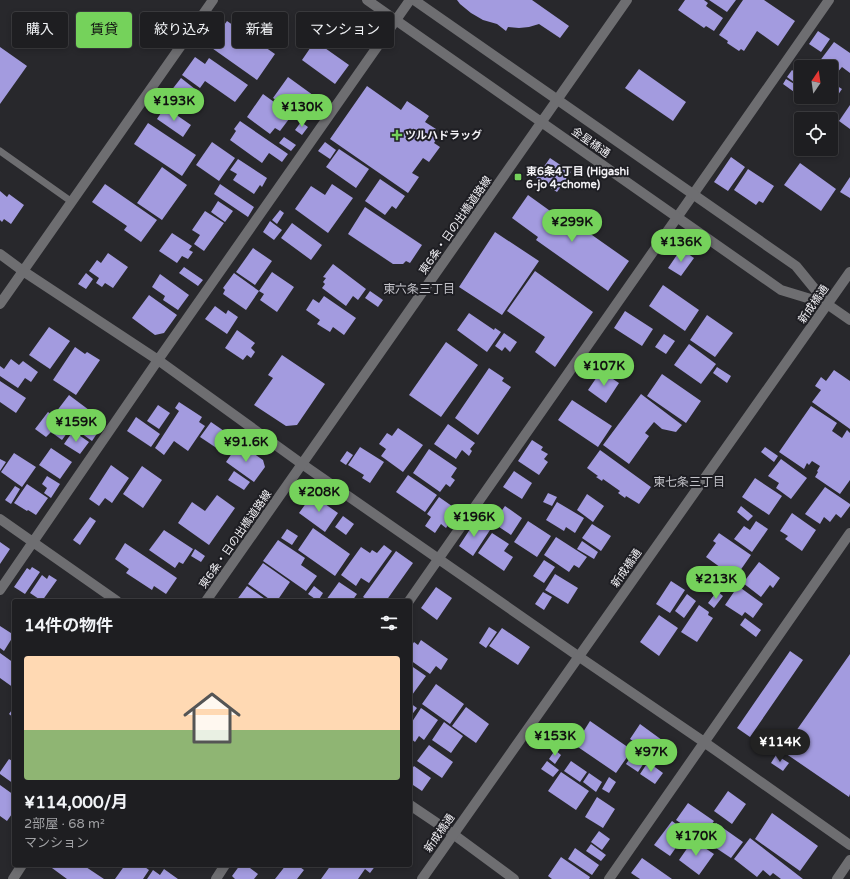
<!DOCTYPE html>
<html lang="ja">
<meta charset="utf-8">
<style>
body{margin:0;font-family:"Varela Round","Noto Sans JP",sans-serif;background:#2b2b2e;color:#f1f3f6;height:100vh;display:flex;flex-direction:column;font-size:15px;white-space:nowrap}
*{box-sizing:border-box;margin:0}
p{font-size:13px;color:#a1a2a5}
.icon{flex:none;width:22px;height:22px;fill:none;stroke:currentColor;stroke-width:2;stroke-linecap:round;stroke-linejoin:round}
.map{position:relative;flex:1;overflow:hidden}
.panel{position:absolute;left:12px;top:599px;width:400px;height:268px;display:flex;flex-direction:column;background:#1e1e21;border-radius:4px;box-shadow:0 2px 6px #0003,0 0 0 1px #3c3c3f}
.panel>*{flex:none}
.banner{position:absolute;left:12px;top:12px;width:400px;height:36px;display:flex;gap:8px}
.needle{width:26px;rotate:13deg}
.buttons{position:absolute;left:794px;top:60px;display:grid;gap:8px}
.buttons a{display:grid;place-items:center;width:44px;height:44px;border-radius:4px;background:#1e1e21;box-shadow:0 2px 6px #0003,0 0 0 1px #3c3c3f;font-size:20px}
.price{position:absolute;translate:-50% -34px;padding:0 9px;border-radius:14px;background:#75d25b;color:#111;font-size:13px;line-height:26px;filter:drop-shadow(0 1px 2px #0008)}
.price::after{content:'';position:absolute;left:50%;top:24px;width:12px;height:9px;margin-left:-6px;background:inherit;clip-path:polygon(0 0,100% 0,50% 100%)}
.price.selected{background:#222;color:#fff}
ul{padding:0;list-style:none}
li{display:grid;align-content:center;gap:8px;height:212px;padding:0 12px}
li+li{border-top:1px solid #3c3c3f}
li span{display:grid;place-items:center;height:124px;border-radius:4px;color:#555}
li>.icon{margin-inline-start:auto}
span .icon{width:72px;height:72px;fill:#fffc;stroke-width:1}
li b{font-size:17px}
h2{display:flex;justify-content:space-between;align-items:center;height:48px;padding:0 12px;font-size:17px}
.pill{padding:0 14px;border-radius:4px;background:#1e1e21;box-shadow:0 2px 6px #0003,0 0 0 1px #3c3c3f;font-size:14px;line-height:36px}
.pill.selected{background:#75d25b;color:#111}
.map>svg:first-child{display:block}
.building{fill:#a39bdf}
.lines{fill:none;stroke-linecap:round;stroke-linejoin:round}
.service{stroke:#6e6e71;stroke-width:7}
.minor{stroke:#6e6e71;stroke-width:10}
.tertiary{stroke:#6e6e71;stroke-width:10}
.poi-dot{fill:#75d25b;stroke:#1e1e23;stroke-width:1.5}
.labels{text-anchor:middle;stroke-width:4;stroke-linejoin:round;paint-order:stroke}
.poi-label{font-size:11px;font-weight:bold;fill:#f3f2f6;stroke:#1e1e23;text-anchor:start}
.street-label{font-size:11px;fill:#f3f2f6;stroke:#1e1e23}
.neighbourhood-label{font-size:12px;fill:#c2c2c8;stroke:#1e1e23}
</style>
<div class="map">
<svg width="850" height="879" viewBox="0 0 850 879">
<rect width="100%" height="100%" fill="#28282c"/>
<path class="building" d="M457,0H532L569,26L560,38L539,24L529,27L519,28L508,27L506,31L497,24L483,20L471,13L460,4Z
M685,0H704L708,3L706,6L723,18L714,31L706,26L704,28L678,10Z
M709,0H736L727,12Z
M743,0H764L795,21L778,46L757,31L744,51L741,49L739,51L727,43L728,41L719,35Z
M227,21L275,54L257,80L209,46Z
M818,31L830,39L821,52L809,44Z
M315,41L349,65L335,84L302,60Z
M834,42L850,53V73L842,67L836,74L831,70V67H826L819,62Z
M0,47L27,66L0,104Z
M195,57L205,64L209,58L248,85L235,102L205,81L200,88L182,75Z
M639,69L686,102L673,121L625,88Z
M792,70L801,77V81L798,85L787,77Z
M288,77L317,98L303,119L273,98Z
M181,78L195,89L187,100L190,102L184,109L167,96Z
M786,79L801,88L797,94L783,84Z
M831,82L842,89L831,105L820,97H831Z
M367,86L401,110L407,101L429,116L425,122L436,129L433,133L438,137L434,143L440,147L429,162L423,158L412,173L419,177L408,193L330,139Z
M263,94L292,115L280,131L275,128L270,134L247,117Z
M850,105V129L839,121Z
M165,107L191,125L183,137L157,119Z
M240,121L288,154L282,162L269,153L262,163L230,140L236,131L234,129Z
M301,122L308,127L302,135L295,130Z
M148,123L196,155L182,176L134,144Z
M284,137L296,145L291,151L279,143Z
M212,142L235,158L219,181L196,165Z
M325,142L336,150L330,159L318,151Z
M339,149L369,169L356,188L326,167Z
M731,157L745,167L728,191L714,182Z
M550,158L571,172L557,192L536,178Z
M238,159L267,178L262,187L260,185L254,194L233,180L237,174L230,170Z
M800,163L836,189L821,211L784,185Z
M162,167L187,185L162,220L137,203Z
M748,169L774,186L763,203L759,201L756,205L734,190Z
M850,177V198L840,192Z
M380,179L405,196L396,209L392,206L385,215L365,201Z
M105,184L157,220L141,242L124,230L127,226L92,202Z
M220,184L254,207L248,217L214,194Z
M332,184L353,198L328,233L295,209L311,186L325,195Z
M0,191L7,197L9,194L24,205L11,224L4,219L2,222L0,220Z
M528,195L553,213L555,209L629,261L608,291L536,240L538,237L512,218Z
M218,201L233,211L225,222L211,212Z
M365,207L422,245L410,263L406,261L403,264H393L348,234Z
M280,210L284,213L277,224L272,220Z
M205,211L224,223L204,251L194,244L200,235L192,230Z
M270,221L282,230L274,240L263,232Z
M292,223L322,245L311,260L281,238Z
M495,232L539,261L502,315L459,287Z
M172,233L192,246L189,250L193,252L188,259L182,256L177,263L159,251Z
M253,248L272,261L255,285L236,272Z
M681,249L694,258L681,276L668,268Z
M108,253L128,267L113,288L105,283L102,287L96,283L99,278L89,271L97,260L101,263Z
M333,264L366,289L358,300L353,296L346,306L322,288L325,284L323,282L326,278L323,277Z
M184,267L203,280L198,286L179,273Z
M535,271L593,312L555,367L535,352L545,337L507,311Z
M272,272L294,287L277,312L260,300L264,294L259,291Z
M86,273L93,279L86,289L78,284Z
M234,273L259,291L246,310L223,294L225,290L223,288Z
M160,274L189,295L178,310L163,300L165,296L152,287Z
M663,285L699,310L685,331L649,306Z
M370,291L383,300L378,307L365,298Z
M149,295L177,315L164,333L155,335L132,318Z
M324,296L356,318L344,335L333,327L330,332L317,324L320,320L306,310L313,299L319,303Z
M215,306L226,314L228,310L238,317L227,334L205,319Z
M625,311L653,329L642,346L614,328Z
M469,313L494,330L495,328L501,332L487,352L457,330Z
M707,315L733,333L715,357L690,340Z
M49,327L70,341L50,369L29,355Z
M237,330L255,343L251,348L255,352L251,358L247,355L243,360L225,348Z
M504,333L517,342L510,352L505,347L502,351L495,346Z
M664,334L675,341L666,354L655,347Z
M446,342L478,365L441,417L409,395Z
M689,344L716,364L701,384L674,365Z
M75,347L85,354L87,352L100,360L76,395L53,380Z
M282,355L325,384L297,425L286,426L254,405L273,378L268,375Z
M11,359L19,365L23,361L38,372L31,382L25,378L18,388L0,376V366L4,369Z
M717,367L731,376L727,383L713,373Z
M489,368L504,378L502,381L511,387L478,435L455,418Z
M834,370L850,381V429L812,402L821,390L815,386L821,377L826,381Z
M601,371L619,383L606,403L588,390Z
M662,374L701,401L686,423L647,396Z
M0,381L26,398L16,413L0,402Z
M641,394L682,425L676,432L662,429L654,422L645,433L649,436L629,464L603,445Z
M69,395L89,410L82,418L78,416L72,424L56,412Z
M572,400L612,426L598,447L558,420Z
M179,402L202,417L199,422L205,426L188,451L174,441L164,455L155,448L179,411L175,408Z
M158,405L170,413L159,429L147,421Z
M811,406L837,423L832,431L842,438L847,430L850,433V480L840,494L815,477L818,472L817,471L820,466L812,461L809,465L807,463L804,469L779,452Z
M48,412L70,429L62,440L51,432L46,437L35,429Z
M136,417L160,434L151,447L127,431Z
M88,420L100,429L92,441L74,428L78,423L83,427Z
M211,422L237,440L227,455L200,437Z
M448,424L475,443L470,449L472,451L469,456L462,450L456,459L434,444Z
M398,428L423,445L403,472L381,456L386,449L379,444L387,433L392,436Z
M73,431L89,442L80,454L64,444Z
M532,440L543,447L541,450L548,454L544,459L548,462L539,475L518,461Z
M239,443L263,460L265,467L254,482L226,462Z
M360,447L384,462L370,483L362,478L364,475L348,465Z
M765,447L778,456L774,462L761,452Z
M51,448L72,462L60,479L39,465Z
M429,449L457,468L451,477L455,480L450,487L446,484L440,492L413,473Z
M600,450L651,487L639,504L626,496L625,498L618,493L620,491L603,479L602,481L596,477L598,476L587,468Z
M347,451L353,455L346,465L340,461Z
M14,453L36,467L22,487L1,472Z
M0,459L6,462L0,471Z
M781,459L807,478L791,499L776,488L779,483L768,476Z
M111,465L129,478L112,503L105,498L99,506L89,499Z
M142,466L162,480L143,508L123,494Z
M234,471L250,482L244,490L228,480Z
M514,471L532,483L522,499L503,487Z
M408,475L437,495L425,512L396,492Z
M47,476L60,484L51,498L44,493L47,488L42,484Z
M755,478L782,496L769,515L742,497Z
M27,484L48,498L36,515L28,510L27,511L14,503Z
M15,486L20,489L11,504L5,500Z
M825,487L850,504V506L841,518L836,514L830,522L824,517L820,524L805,514Z
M548,493L557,497L552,506L543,502Z
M587,494L604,506L593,522L577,510Z
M217,495L235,508L209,545L178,523L192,502L205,511Z
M312,495L338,513L325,532L299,513Z
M439,497L459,511L446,528L441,524L435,533L425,526L431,517L427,514Z
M557,502L584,518L575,533L566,527L564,531L546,520Z
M505,506L522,518L511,535L493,523Z
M741,506L753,516L748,521L737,512Z
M792,513L816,530L802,551L785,539L788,536L780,531Z
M343,516L354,524L346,535L335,527Z
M90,517L96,521L80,545L73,540Z
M476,520L490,530L473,556L459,546Z
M528,521L551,536L537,557L514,542Z
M756,521L768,529L752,552L734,539L744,526L750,530Z
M592,524L611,536L601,551L582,538Z
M313,528L350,554L335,576L298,550Z
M287,529L298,536L292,545L281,538Z
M164,530L193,549L183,564L179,562L175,568L149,550Z
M492,533L509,544L504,551L513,557L504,571L478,553Z
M719,533L751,555L735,578L706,557L716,543L713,541Z
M556,537L587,557L579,568L574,565L569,572L544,555Z
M278,540L305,558L301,565L317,576L306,591L263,561Z
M582,541L598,552L594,559L577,549Z
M0,542L10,549L0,564Z
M125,543L177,578L166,594L154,586L152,590L126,573L129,569L115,559Z
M384,545L392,551L369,583L361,578L356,586L341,575L361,547L370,553L372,550L377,553Z
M195,549L205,556L201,562L191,556Z
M396,551L413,563L386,601H369L363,597Z
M544,560L555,567L544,583L533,576Z
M759,562L780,578L773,588L770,585L761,597L743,583Z
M263,563L290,582L277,601H272L248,584Z
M32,567L40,572L25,594L14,587L27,568L30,570Z
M555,574L578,588L568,604L545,590Z
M42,575L47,579L49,575L57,580L42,601L30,593Z
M671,581L685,590L670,613L656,604Z
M339,582L357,594L352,601L349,599L348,601H328L326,600Z
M247,586L268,601H236Z
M314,586L323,593L318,601L308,594Z
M738,586L763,604L753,618L745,612L742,616L725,605Z
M436,587L452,598L437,620L421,608Z
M717,591L723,596L714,608L708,603Z
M543,592L552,597L544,610L535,604Z
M687,594L696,601L684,618L675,611Z
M699,605L709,612L708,615L713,618L697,642L681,632Z
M659,615L678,628L659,656L640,642Z
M745,618L761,630L756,637L740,625Z
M0,626L14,635L4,651L0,648Z
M489,627L497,632L486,648L479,643Z
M502,628L530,647L518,665L489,646Z
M421,640L448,659L441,670L436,666L430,674L410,660V658L412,655L410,653V648L414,642L418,645Z
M790,651L803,660L750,737L737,728Z
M0,653L14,663V688L0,678Z
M850,654V794L849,797L782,751Z
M410,665L426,676L412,695L410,694Z
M436,684L464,704L450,724L422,704Z
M410,703L417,708L410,717Z
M14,707V718L9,714Z
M466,707L489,724L476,743L452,726Z
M421,708L438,720L424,740L419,736L415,742L410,738V725Z
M590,721L632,750L616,773L575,745Z
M444,722L463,736L451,753L432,740Z
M640,724L666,743L658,754L654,751L652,754L630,739Z
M429,745L453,762L442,778L417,761Z
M555,750L561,755L555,764L549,759Z
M634,752L646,760L638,772L626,764Z
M776,755L789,763L783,771L771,763Z
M9,759L14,762V784L0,774V772Z
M547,761L559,770L553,777L541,769Z
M571,761L587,772L580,782L564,771Z
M648,762L663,773L655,784L640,774Z
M414,766L431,778L422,791L410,783V771Z
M561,772L589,791L576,810L548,791Z
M589,773L602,782L596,792L583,782Z
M609,777L616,782L609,793L602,789Z
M0,785L14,795V811L7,821L0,816Z
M728,791L746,804L732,824L714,811Z
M597,797L615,809L603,828L585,817Z
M688,803L714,821L702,838L676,820Z
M772,813L818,846L800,871L755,839Z
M672,821L687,832L670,856L654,845Z
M716,823L743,842L731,858L704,840Z
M599,831L610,839L602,850L591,842Z
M750,838L803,879H781L773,873L770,876L763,870L757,877L734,859Z
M693,840L714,854L699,875L679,860Z
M591,844L606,855L601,861L586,851Z
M575,848L599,865L592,875L568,859Z
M561,857L590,877L589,879H552L548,876Z
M642,858L672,879H640L631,873Z
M54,865H83L104,879H67L52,868Z
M125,865H142L149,870L143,879H115Z
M240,865H246L258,874L254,879H235L232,876Z
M286,865H297L304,870L297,879H275Z
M331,865H376L370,873L365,869L358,879H321Z
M164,869L178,879H147L153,870L160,875Z"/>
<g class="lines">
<path class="service" d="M0,151L72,202"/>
<path class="minor" d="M0,254L23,271L158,360L302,464L578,656L704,742L850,845
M0,304L213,0
M0,519L117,601
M0,590L158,360L410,0
M409,601L829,0
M410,805L453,834L514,879
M216,879L225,865
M609,879L850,533
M837,879L850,860"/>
<path class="tertiary" d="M367,0L781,290L827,304
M414,0L796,266L827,304L850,320
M206,601L627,0
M13,879L22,865
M422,879L850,272"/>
</g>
<g class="poi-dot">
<path d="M395 129h4v4h4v4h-4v4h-4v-4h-4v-4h4z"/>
<rect x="514" y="173" width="8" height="8" rx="2"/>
</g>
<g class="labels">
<g class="poi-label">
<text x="405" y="139">ツルハドラッグ</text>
<text x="526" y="175">東6条4丁目 (Higashi<tspan x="526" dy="13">6-jo 4-chome)</tspan></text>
</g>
<g class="street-label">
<text transform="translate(591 142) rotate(35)" y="4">金星橋通</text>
<text transform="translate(455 225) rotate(-55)" y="4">東6条・日の出橋道路線</text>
<text transform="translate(813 304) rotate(-55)" y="4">新成橋通</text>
<text transform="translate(235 539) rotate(-55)" y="4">東6条・日の出橋道路線</text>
<text transform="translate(626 568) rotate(-55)" y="4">新成橋通</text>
<text transform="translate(439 833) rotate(-55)" y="4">新成橋通</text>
</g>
<g class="neighbourhood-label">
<text x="419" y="293">東六条三丁目</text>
<text x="689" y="486">東七条三丁目</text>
</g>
</g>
</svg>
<div class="buttons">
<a><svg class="needle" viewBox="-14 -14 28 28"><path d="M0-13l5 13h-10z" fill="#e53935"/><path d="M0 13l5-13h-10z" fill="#a1a2a5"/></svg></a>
<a><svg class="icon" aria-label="locate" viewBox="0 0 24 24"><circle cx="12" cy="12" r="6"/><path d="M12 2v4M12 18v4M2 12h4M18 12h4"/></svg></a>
</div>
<b class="price" style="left:174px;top:122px">¥193K</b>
<b class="price" style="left:302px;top:128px">¥130K</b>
<b class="price" style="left:572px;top:243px">¥299K</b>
<b class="price" style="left:681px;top:263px">¥136K</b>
<b class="price" style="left:604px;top:387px">¥107K</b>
<b class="price" style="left:76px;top:443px">¥159K</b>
<b class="price" style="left:246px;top:463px">¥91.6K</b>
<b class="price" style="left:319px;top:513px">¥208K</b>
<b class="price" style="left:474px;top:538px">¥196K</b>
<b class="price" style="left:716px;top:600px">¥213K</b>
<b class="price" style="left:555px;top:757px">¥153K</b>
<b class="price selected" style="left:780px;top:763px">¥114K</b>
<b class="price" style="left:651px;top:773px">¥97K</b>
<b class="price" style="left:696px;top:857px">¥170K</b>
<div class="banner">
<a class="pill">購入</a>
<a class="pill selected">賃貸</a>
<a class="pill">絞り込み</a>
<a class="pill">新着</a>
<a class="pill">マンション</a>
</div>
<section class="panel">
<h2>14件の物件<svg class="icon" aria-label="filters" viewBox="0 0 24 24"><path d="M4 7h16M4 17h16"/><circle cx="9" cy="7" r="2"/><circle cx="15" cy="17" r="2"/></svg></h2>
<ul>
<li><span style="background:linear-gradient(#ffd9b3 60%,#8fb573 0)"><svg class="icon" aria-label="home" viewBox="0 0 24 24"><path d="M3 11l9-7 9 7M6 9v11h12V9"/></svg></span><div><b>¥114,000/月</b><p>2部屋 · 68 m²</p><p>マンション</p></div></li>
</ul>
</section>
</div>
